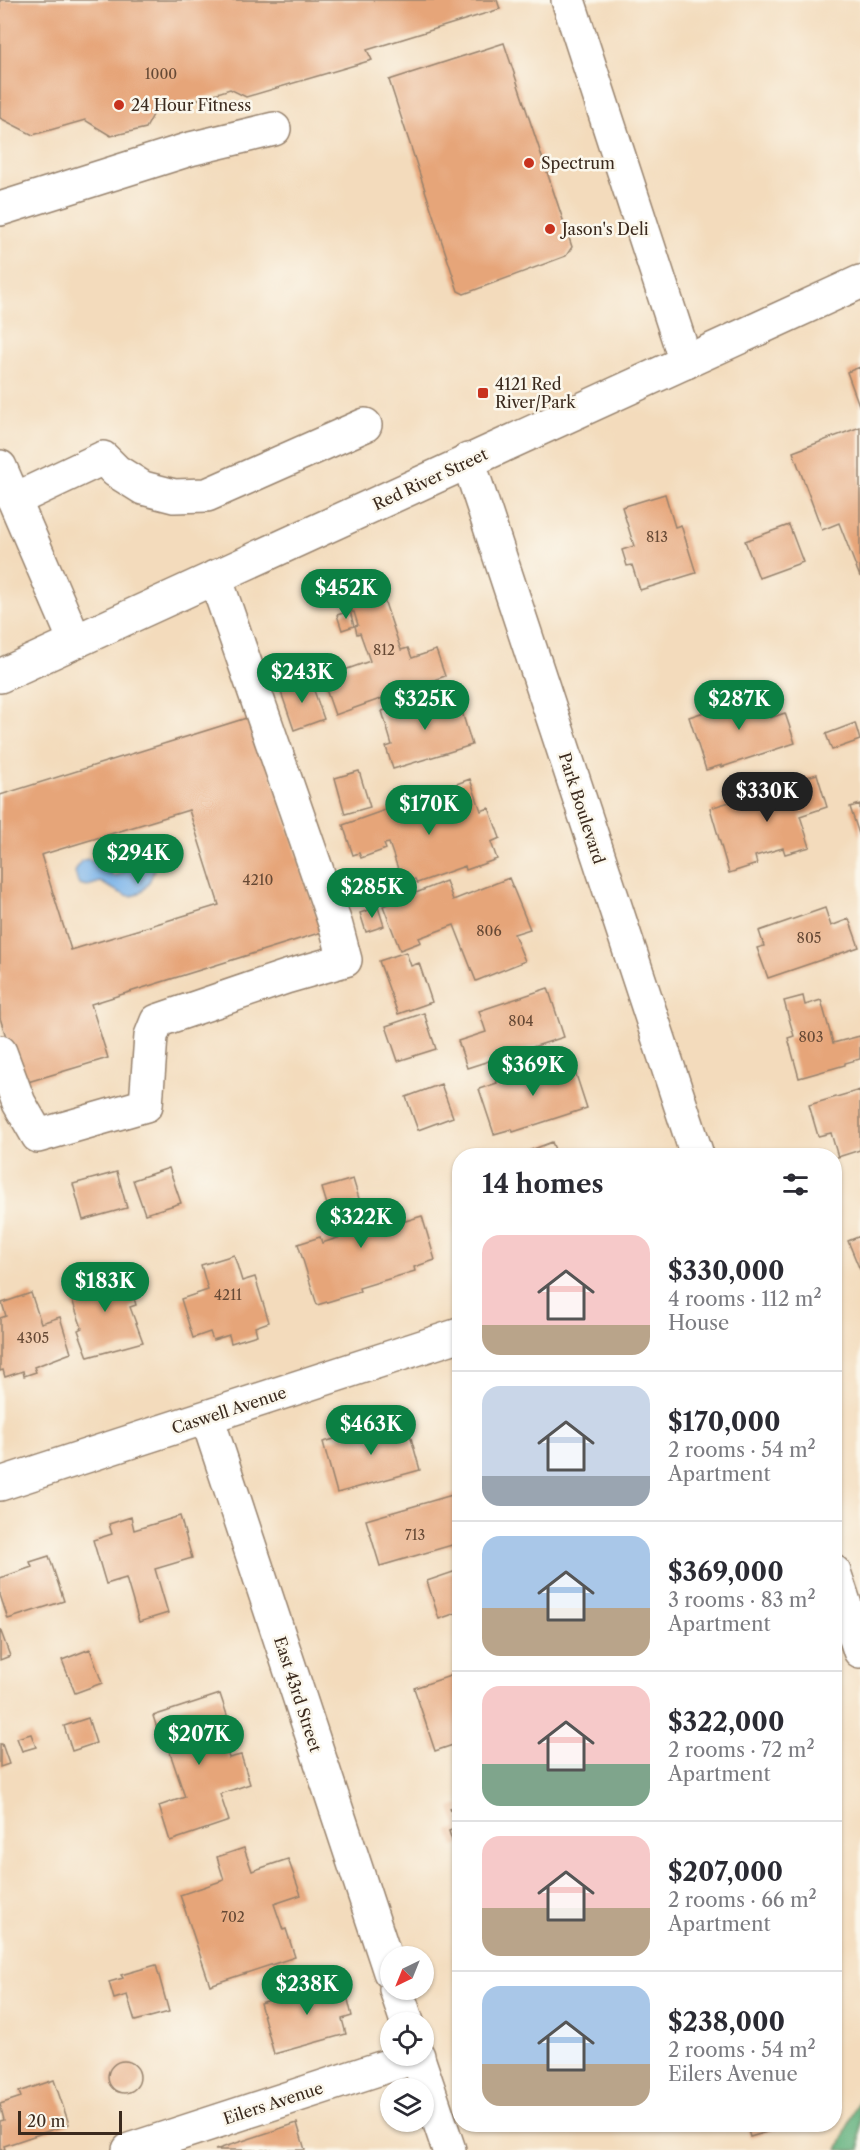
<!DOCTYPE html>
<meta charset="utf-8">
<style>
body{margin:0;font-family:"Libre Caslon Text",serif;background:#f2f2f3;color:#2b2b33;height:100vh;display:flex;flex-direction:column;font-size:22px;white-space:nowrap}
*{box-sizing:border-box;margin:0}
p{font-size:20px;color:#7c7c81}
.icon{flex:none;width:33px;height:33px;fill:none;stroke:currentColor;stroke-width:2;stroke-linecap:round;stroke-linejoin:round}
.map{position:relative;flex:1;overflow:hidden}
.details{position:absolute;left:452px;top:1148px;width:390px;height:984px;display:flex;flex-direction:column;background:#fff;border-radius:24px;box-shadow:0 2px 4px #0004}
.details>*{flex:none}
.needle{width:39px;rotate:223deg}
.tools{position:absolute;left:380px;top:1946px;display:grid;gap:12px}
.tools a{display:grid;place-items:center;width:54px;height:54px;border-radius:50%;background:#fff;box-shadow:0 2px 4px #0004;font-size:30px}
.scale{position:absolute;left:18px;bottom:15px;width:104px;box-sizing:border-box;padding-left:6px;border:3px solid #3b2a1e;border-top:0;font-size:16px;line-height:21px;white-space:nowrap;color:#3b2a1e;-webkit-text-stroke:4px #fbf7ec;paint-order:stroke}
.price{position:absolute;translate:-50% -51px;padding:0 14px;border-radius:21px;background:#0b8043;color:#fff;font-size:20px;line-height:39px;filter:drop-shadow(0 2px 3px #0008)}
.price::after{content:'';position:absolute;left:50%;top:36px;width:18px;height:14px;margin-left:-9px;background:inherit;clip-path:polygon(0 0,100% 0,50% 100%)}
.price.selected{background:#222;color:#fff}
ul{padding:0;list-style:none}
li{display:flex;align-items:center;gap:18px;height:150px;padding:0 30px}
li+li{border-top:2px solid #e1e1e2}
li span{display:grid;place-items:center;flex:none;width:168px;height:120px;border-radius:18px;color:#555}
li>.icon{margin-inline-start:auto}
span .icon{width:72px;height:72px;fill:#fffc;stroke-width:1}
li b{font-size:26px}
h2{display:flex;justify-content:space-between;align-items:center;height:72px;padding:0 30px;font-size:26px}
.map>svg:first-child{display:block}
.forest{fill:#60b07d;stroke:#4e6d4e;stroke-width:1.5}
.water{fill:#7ab4ea;stroke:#5a6f84;stroke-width:1.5}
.building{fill:#e6a579;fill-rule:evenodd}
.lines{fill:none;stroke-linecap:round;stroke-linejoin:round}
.minor-casing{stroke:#97826d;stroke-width:36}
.major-casing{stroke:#97826d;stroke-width:36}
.minor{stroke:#fff;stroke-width:33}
.major{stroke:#fff;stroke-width:33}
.poi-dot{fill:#c8321e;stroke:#fbf7ec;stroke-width:2}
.labels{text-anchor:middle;stroke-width:5;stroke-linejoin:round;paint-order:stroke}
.number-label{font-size:14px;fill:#664935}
.poi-label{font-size:16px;fill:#3b2a1e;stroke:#fbf7ec;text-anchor:start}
.street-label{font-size:16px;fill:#3b2a1e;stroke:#fbf7ec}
</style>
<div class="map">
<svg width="860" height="2150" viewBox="0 0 860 2150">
<rect width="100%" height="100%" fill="#fbf7ec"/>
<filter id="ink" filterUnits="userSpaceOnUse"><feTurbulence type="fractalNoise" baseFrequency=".0167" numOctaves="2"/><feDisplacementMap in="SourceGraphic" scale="12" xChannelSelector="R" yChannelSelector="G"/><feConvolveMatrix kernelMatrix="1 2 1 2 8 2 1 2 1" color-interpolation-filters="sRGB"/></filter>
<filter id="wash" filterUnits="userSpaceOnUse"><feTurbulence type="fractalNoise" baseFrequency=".008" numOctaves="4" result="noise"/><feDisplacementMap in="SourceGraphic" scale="24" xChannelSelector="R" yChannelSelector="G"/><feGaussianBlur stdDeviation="1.35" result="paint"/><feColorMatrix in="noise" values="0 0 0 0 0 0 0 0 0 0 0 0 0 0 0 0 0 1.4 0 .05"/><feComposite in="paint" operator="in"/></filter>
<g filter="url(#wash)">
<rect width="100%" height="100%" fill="#f3dbbc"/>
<path class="forest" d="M860,2094V2150H838L858,2102Z"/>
<path class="water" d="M104,853L107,855C109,864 104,873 116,876L124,872L130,858C142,854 148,858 154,868C152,879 144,895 131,896C121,896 109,886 100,882C91,885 88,888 78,883L75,872L81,861L88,859L96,862Z"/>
<g id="blocks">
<path class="building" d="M0,0H497L500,9L367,50L372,60L246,97L230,89L154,113L146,128L111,136L85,120L33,135L0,118Z
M504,43L572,247L566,256L464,294L458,291L389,80Z
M860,367V408L847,372Z
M860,427V577L839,523L822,530L793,452Z
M665,494L675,527L681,525L696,573L640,590L632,565L627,566L622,550L634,546L622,507Z
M789,525L803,562L759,578L745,541Z
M379,585L401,650L408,648L412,658L436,650L445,676L335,715L322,678L370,661L360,633L357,634L355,626L358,625L354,612H352L351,607L353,606L349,596Z
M350,611L354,626L342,630L337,615Z
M310,679L324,719L294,730L280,689Z
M761,691L770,718L785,713L795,743L722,767V765L706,770L689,717L704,712L703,710Z
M457,695L472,745L393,769L386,747L392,745L382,711L407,703L410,710Z
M253,716L322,932L91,1004L108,1058L21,1084L0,1018V795ZM189,810L219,905L71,950L41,855Z
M855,723L860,740L832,750L826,734Z
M359,771L370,807L345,814L335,778Z
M817,774L827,807L800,816L810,847L785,854L783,848L755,856L757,864L729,873L710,808L736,800L738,807L768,798L765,790Z
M470,779L481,811L489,808L500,838L491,842L497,859L466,870L465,866L417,883L415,879L403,883L389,843L384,844L386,849L361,858L359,853L353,855L343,825L416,799L424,822L448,814L440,790Z
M860,804V837L850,807Z
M509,878L530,929L514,934L525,961L476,981L454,925L419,938L421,942L400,950L383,906L446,881L453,900Z
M378,907L384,926L366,932L360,913Z
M825,908L831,926L849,919L859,947L768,978L757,948L764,946L759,931Z
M406,952L411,966L419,963L432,1002L398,1014L379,961Z
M548,988L564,1037L467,1068L458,1041L486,1032L479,1011Z
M803,996L805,1005L821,1000L833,1043L860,1036V1059L845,1063V1065L799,1078L788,1038L794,1036L784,1001Z
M424,1013L436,1049L398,1061L386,1026Z
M570,1056L587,1108L513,1132L512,1129L494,1134L479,1089L497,1083L496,1080Z
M441,1084L453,1117L418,1130L406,1097Z
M860,1090V1150L838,1157L831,1133L818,1136L809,1105Z
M552,1142L557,1155H518Z
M169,1168L181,1203L145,1214L133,1180Z
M117,1172L127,1208L83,1220L73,1184Z
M353,1179L360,1202L353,1204L359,1222L375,1217L379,1229L422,1216L435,1260L414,1267L415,1271L359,1288L360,1292L317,1305L298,1244L320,1237L322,1243L350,1234L348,1227L335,1231L322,1188Z
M860,1236V1270L848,1241Z
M234,1255L242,1281L255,1277L269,1322L255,1327L257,1335L231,1343L229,1335L213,1340L210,1332L193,1338L181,1299L208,1290L201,1265Z
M96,1270L102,1284L127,1275L136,1305L130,1307L143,1342L88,1357L78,1330L82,1328L70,1294L74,1293L70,1279Z
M31,1293L41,1323L60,1317L71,1353L34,1367L36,1372L24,1376L23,1371L5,1377L3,1370L0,1371V1318L6,1316L2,1303Z
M406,1420L420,1470L337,1493L323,1442Z
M459,1493V1543L380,1566L366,1520Z
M180,1516L192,1558L155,1569L168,1613L139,1622L126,1578L106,1584L93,1540L112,1534L109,1524L131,1517L134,1530Z
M49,1556L64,1601L8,1619L0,1595V1578L32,1567L30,1562Z
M459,1570V1612L439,1619L427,1581Z
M0,1629L10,1656L0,1660Z
M90,1649L102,1683L75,1693L62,1660Z
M459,1673V1743L435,1751L414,1688Z
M220,1694L231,1727L220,1730L229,1758L241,1755L250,1784L220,1794L229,1821L170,1841L159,1806L185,1797L166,1741L162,1743L153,1716Z
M88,1718L96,1743L72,1751L64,1726Z
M31,1734L36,1747L22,1751L17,1738Z
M0,1744H2L9,1764L0,1767Z
M459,1805V1845L454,1847L449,1831L457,1828L450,1808Z
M244,1848L252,1871L288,1859L301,1895L274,1904L283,1930L286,1929L295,1957L210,1985L180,1895L224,1880L217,1857Z
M156,1965L169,2012L135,2021L127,1995L114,1999L109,1982L123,1978L121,1975Z
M343,1979L352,2016L342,2019L346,2034L274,2054L260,2003Z
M108 2077a16 16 0 1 1 32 0a16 16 0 1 1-32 0Z
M54,2080L69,2124L4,2146L5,2149L0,2150V2121L4,2120L0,2104L21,2097L19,2092Z
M297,2123L305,2150H215Z
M746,2124H791V2125L750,2137Z"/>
</g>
</g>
<g filter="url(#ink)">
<use href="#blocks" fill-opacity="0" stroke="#97826d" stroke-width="1.5"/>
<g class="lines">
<g class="minor-casing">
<path id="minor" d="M568,0L686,362
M0,209L190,149L274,129
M468,460L697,1155
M0,467L75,641
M14,500L103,458L116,471L143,488L174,496L207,495L365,425
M0,1052L19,1103L38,1136L146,1105L151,1036L157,1021L286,977L345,960L336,926L215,577
M207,1417L390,1972
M0,1484L459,1335
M834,1572L860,1651
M396,1989L407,2022
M417,2055L449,2150
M129,2150L418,2056"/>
</g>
<g class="major-casing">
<path id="major" d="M0,676L860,282"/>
</g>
<use href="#minor" class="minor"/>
<use href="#major" class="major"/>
</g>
</g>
<g class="poi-dot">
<circle cx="119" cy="105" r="6"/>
<circle cx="529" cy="163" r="6"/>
<circle cx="550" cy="229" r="6"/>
<rect x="477" y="387" width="12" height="12" rx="3"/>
</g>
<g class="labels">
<g class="number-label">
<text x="161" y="79">1000</text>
<text x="657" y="542">813</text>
<text x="384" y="655">812</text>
<text x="258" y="885">4210</text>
<text x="489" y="936">806</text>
<text x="809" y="943">805</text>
<text x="521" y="1026">804</text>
<text x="811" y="1042">803</text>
<text x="228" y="1300">4211</text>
<text x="33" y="1343">4305</text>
<text x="415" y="1540">713</text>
<text x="233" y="1922">702</text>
</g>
<g class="poi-label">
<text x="131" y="111">24 Hour Fitness</text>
<text x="541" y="169">Spectrum</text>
<text x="562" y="235">Jason's Deli</text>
<text x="495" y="390">4121 Red<tspan x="495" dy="18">River/Park</tspan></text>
</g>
<g class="street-label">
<text transform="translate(430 479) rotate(-25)" y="6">Red River Street</text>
<text transform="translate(582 808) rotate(72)" y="6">Park Boulevard</text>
<text transform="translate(229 1410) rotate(-18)" y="6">Caswell Avenue</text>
<text transform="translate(298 1694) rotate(72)" y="6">East 43rd Street</text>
<text transform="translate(273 2103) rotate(-18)" y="6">Eilers Avenue</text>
</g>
</g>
</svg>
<div class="tools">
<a><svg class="needle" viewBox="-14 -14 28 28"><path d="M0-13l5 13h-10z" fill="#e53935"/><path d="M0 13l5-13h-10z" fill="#7c7c81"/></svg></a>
<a><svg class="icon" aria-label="locate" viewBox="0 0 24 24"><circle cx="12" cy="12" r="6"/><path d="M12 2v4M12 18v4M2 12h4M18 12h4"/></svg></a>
<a><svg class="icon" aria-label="layers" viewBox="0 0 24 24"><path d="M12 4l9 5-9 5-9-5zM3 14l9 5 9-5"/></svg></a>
</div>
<div class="scale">20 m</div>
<b class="price" style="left:346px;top:620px">$452K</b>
<b class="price" style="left:302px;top:704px">$243K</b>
<b class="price" style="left:425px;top:731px">$325K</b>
<b class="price" style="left:739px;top:731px">$287K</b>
<b class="price selected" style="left:767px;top:823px">$330K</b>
<b class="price" style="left:429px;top:836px">$170K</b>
<b class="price" style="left:138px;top:885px">$294K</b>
<b class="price" style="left:372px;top:919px">$285K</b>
<b class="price" style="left:533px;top:1097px">$369K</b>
<b class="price" style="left:361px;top:1249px">$322K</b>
<b class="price" style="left:105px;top:1313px">$183K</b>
<b class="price" style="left:371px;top:1456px">$463K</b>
<b class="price" style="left:199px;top:1766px">$207K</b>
<b class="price" style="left:307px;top:2016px">$238K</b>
<section class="details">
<h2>14 homes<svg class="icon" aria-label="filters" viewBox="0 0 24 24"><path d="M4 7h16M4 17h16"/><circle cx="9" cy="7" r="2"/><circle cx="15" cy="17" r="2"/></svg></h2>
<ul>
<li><span style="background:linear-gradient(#f6c9c9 75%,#b9a48a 0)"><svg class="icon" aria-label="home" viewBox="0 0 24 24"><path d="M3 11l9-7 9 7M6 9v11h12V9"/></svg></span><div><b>$330,000</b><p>4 rooms · 112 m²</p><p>House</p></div></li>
<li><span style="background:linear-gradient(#c9d6e8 75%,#9aa5b1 0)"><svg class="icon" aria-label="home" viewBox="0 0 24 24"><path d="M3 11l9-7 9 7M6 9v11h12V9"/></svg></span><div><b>$170,000</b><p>2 rooms · 54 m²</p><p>Apartment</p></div></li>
<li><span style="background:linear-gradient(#a9c7e8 60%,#b9a48a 0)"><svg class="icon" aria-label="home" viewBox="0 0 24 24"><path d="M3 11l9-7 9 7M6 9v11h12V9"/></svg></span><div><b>$369,000</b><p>3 rooms · 83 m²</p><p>Apartment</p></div></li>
<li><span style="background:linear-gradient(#f6c9c9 65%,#7fa58c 0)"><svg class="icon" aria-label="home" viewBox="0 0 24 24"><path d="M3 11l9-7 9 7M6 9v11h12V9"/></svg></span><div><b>$322,000</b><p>2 rooms · 72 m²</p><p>Apartment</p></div></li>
<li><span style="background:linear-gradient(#f6c9c9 60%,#b9a48a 0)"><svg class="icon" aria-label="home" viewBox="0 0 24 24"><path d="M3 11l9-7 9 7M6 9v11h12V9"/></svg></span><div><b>$207,000</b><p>2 rooms · 66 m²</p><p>Apartment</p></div></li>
<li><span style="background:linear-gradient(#a9c7e8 65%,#b9a48a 0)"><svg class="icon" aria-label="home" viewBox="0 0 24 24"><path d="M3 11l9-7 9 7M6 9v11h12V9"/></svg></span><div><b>$238,000</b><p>2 rooms · 54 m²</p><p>Eilers Avenue</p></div></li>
</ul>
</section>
</div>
